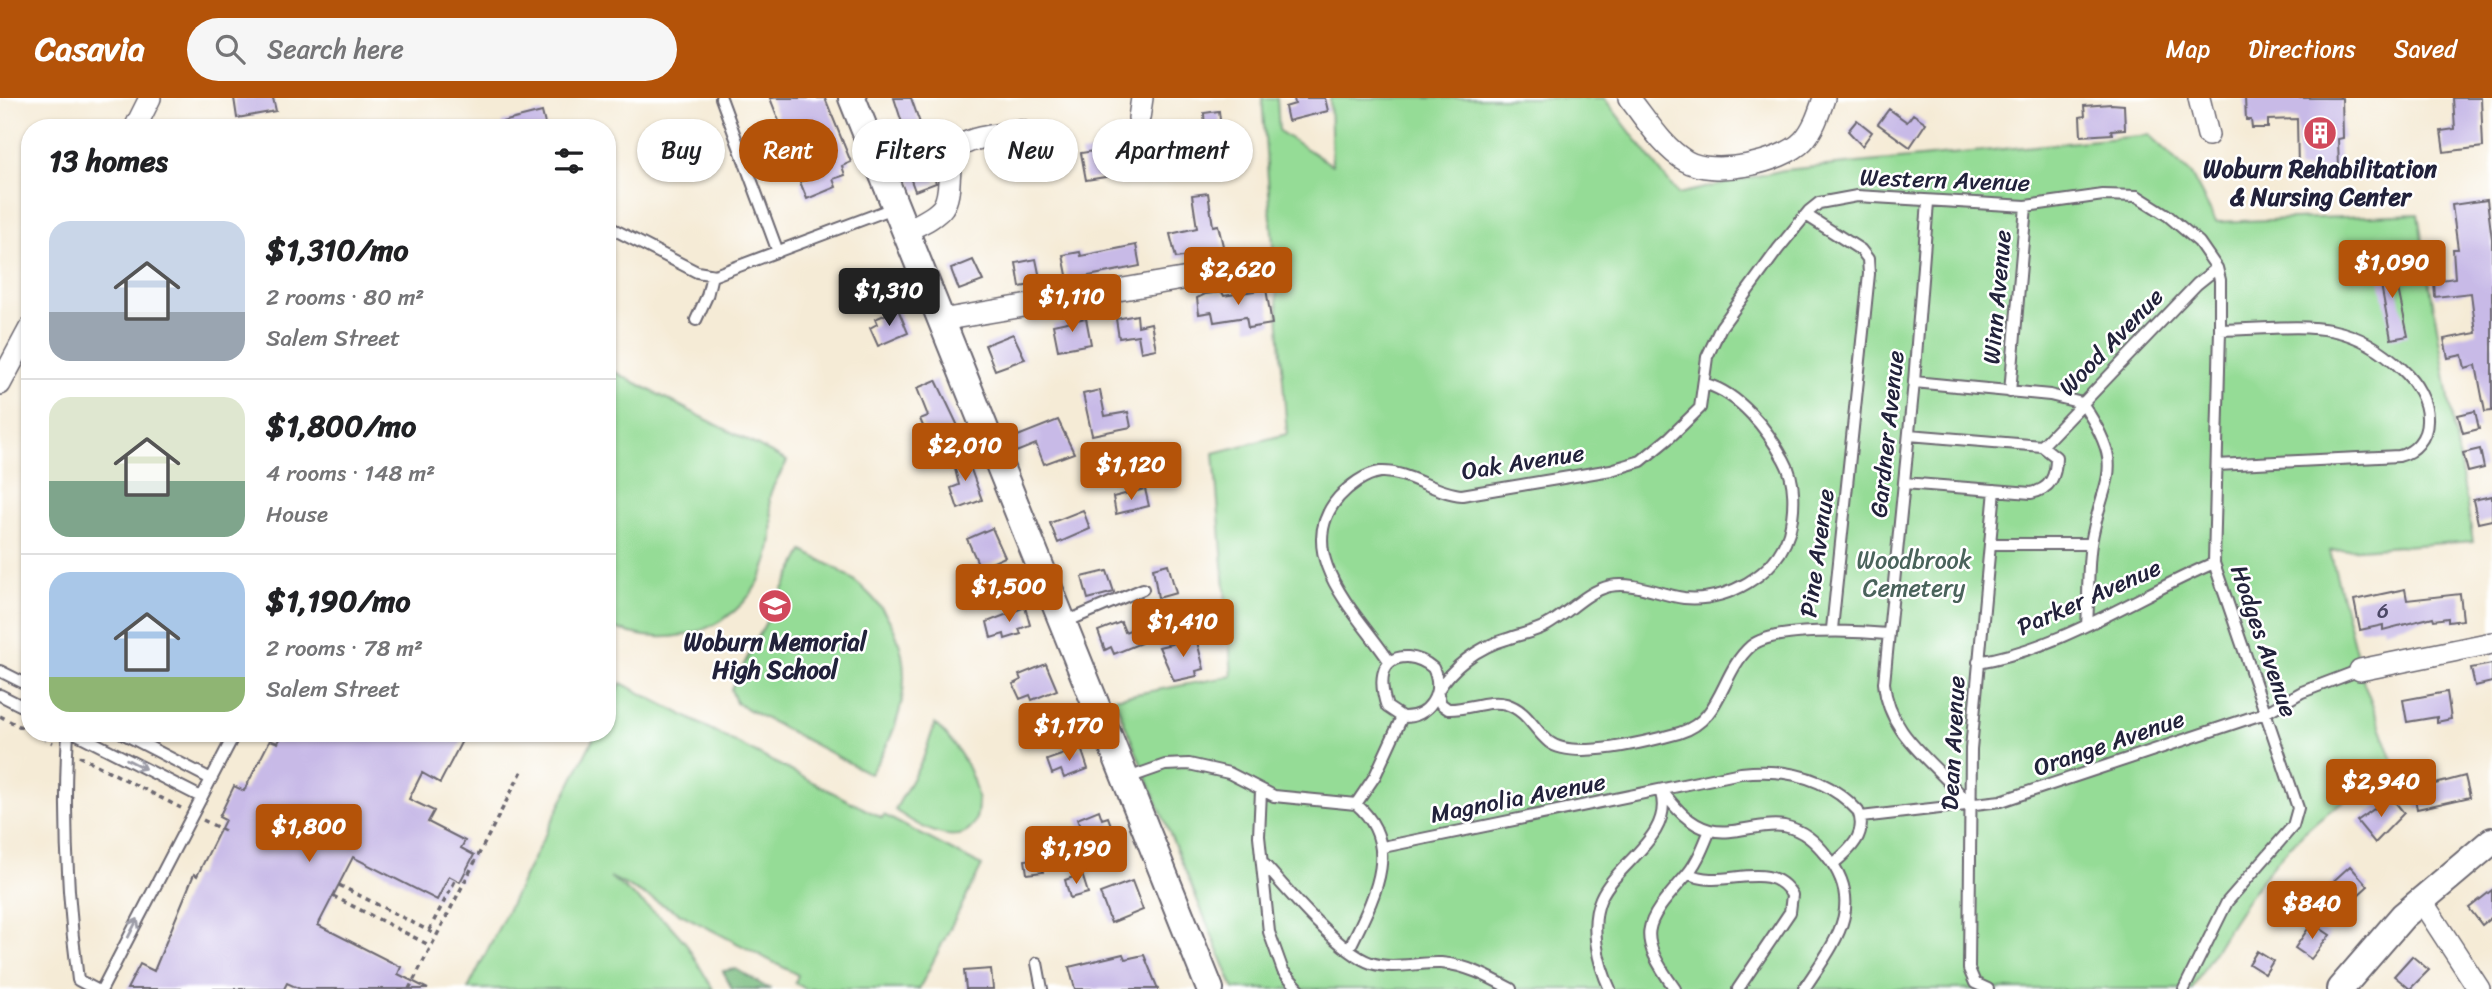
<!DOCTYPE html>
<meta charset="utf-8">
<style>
body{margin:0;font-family:Sriracha,sans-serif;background:#f6f6f6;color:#202124;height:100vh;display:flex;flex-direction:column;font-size:26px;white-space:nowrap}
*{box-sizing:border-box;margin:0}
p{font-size:23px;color:#757577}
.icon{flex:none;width:38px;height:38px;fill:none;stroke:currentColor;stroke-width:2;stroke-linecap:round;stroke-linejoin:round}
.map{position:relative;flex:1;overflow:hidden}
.drawer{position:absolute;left:21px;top:21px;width:595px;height:623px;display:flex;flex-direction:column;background:#fff;border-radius:28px;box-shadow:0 2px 5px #0004}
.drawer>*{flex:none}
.banner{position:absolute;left:637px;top:21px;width:665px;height:63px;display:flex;gap:14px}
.price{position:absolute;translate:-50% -60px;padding:0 16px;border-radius:7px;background:#b45309;color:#fff;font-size:23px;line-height:46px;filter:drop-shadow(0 2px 4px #0008)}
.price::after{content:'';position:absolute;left:50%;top:42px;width:21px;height:16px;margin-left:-10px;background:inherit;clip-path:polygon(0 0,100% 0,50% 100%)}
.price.current{background:#222;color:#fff}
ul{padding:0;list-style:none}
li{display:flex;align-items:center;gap:21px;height:175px;padding:0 28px}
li+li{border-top:2px solid #e0e0e0}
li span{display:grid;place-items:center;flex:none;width:196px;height:140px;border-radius:21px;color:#555}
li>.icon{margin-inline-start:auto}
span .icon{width:84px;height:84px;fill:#fffc;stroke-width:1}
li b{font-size:30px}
h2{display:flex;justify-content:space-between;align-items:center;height:84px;padding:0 28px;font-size:30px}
.tag{padding:0 24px;border-radius:32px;background:#fff;box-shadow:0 2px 5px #0004;font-size:24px;line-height:63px}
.tag.current{background:#b45309;color:#fff}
header{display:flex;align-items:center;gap:42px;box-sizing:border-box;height:98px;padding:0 35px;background:#b45309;color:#fff}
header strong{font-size:33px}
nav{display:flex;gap:38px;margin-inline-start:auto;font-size:24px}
.search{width:490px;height:63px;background:#f6f6f6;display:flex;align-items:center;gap:18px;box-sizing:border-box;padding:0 24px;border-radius:38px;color:#757577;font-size:26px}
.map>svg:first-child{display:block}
.green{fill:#95dc96;stroke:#5c7f68;stroke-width:2}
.forest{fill:#78bc7f;stroke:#4d6f5d;stroke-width:2}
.building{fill:#c8bae7}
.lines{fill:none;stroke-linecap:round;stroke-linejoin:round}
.service-casing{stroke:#6c6871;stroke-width:14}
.minor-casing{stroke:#6c6871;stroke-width:24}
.tertiary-casing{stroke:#6c6871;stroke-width:30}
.path{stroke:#6c6871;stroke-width:3.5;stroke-dasharray:5 5;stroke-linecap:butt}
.service{stroke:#fff;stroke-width:10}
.minor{stroke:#fff;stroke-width:21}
.tertiary{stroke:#fff;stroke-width:26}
.oneway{stroke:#9c9ca7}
.labels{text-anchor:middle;stroke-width:5;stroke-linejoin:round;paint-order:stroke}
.number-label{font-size:21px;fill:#4c4866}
.poi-label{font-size:24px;font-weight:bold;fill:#22223b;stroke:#fff}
.street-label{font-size:24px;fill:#22223b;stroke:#fff}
.park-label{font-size:24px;fill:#4a635b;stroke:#fff}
</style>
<header>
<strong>Casavia</strong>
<div class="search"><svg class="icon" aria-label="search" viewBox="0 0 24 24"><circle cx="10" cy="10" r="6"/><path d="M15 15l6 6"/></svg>Search here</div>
<nav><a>Map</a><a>Directions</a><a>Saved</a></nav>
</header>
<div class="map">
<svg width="2492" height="891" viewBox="0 0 2492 891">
<rect width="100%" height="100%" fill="#fff"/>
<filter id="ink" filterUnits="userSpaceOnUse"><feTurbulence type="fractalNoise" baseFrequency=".0143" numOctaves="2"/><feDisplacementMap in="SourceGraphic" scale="14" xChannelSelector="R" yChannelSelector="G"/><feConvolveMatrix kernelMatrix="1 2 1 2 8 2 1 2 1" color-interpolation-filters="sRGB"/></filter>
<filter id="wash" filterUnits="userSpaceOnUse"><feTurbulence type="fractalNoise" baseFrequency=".00686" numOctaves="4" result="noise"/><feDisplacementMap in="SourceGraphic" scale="28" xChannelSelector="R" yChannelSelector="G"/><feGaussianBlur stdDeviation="1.57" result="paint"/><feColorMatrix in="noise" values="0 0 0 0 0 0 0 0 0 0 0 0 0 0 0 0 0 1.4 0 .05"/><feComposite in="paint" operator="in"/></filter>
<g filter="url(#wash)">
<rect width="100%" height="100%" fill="#f5ebd6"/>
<path class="green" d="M1262,0H1277L1279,33L1332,67L1330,0H1604L1678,96L1784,72L2149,37L2191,76L2216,124L2418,116L2473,443L2330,453L2364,585L2398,676C2296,712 2244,802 2192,891H1234L1114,600L1232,578L1214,355L1287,336Z
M607,270L787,363C782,374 773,386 770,397C768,403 771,411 772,418C773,432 772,447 768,461C748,530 670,558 607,526Z
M803,453C824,464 846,474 863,490C922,544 911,615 870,676L736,605L731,591Z
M621,585L882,720L884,717L982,768L919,891H806L795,885L798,877L610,779L669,826L685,844L713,891H468L596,635H607V613Z
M935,626C996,680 999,786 895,712L923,661Z"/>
<path class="forest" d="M736,871L766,889L771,891H732L723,873Z"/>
<g id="blocks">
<path class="building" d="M234,0H273L276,13L237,20Z
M770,0H825L851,64L842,68L845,77L833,81L836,89L807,101L800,84L807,81L787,31L783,33Z
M894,0H911L921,28L905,34Z
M1294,0H1325L1328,13L1288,23L1285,9L1295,6Z
M2245,0H2342L2343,40L2338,41L2339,70L2298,71L2297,21L2268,22V30H2252L2251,22H2246Z
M2453,0H2481L2483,49L2444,54L2441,33L2455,31Z
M2111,6L2124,7L2125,31L2111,32L2112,36L2081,38L2080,19L2085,18L2084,8Z
M1889,11L1907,24L1913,16L1926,25L1910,49L1878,26Z
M1219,13L1221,31L1205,32L1204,15Z
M542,14L546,30H502V24Z
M1857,22L1872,34L1862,48L1848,33Z
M1126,48L1131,75L1086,82L1081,55Z
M926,55L936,85L915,93L904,63Z
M1208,95L1213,128L1218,127L1224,152L1176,160L1170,136L1197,130L1192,97Z
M2487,102L2492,141V313L2485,314L2476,267L2465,270L2462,257L2448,260L2444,241L2476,235L2471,195L2435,199L2434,183L2455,180L2453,151H2458L2452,107Z
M1136,147L1140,168L1068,182L1063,157L1080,154L1081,158Z
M1036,161L1041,185L1020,189L1016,165Z
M973,162L983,183L959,192L951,171Z
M2392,162L2408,238L2391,241L2377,165Z
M1266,191L1272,226L1248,230L1246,219L1214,224L1212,214L1199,216L1197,200L1205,196L1222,194L1224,198Z
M898,211L908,235L878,248L870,230L877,226L875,221Z
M1137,217L1138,228L1151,225L1156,251L1141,254L1138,237L1119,240L1116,221Z
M1086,220L1091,246L1058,252L1053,227Z
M1013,236L1025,261L995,272L985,247Z
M936,282L958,328L928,340L920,321L928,318L917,290Z
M1100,292L1105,318L1128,314L1131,329L1092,337L1083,296Z
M2475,313L2479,331L2463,335L2458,317Z
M1058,322L1074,355L1044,366L1036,346L1016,354L1010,341Z
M2480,351L2484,370L2468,374L2463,355Z
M965,355L982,402L958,411L951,390L959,387L952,359Z
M1145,391L1149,408L1116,416L1113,399Z
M2492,398V422L2478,425L2473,402Z
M1083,412L1090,431L1058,445L1050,425Z
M992,430L1005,459L980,470L967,441Z
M1168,466L1176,495L1158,500L1153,470Z
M1107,473L1114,494L1088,501L1082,479Z
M2405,491L2407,502L2460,496L2463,522L2448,524V520L2434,522L2433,519L2383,532V527L2360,532L2354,502Z
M1025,509L1030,527L1019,531L1021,536L1005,541L1004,536L991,540L987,524Z
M1121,524L1125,534L1135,530L1141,545L1114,556L1111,549L1105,552L1098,533Z
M1196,540L1204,571L1196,573L1197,578L1174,583L1159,549Z
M1046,566L1057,592L1032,602L1030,597L1020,601L1013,586L1021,582L1019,577Z
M2492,566V584L2475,588L2471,570Z
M2447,594L2451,621L2437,624V619L2407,624L2403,602Z
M283,635H466L440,685L422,675L409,701L434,713L428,724L465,743L461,750L474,757L460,784L449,778L437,802L353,759L318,827L401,869L398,876L428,891H300L287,885L284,891H127L140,866L154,873L194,776L197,778L225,722L219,719L234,688L244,693L270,642L278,645Z
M1081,650L1088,671L1064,680L1061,672L1052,676L1047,662Z
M2465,678L2470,699L2417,711L2413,692Z
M2391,699L2404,715L2375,745L2357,723Z
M1099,712L1102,721L1108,719L1116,741L1089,752L1077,721Z
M1041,760L1043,774L1027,776L1025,762Z
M2350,768L2368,788L2357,798L2353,794L2341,804L2328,788Z
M1082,776L1088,795L1070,800L1065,782Z
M1132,783L1143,812L1111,825L1100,795Z
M2492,792V819L2482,827L2469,810Z
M2312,825L2330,837L2311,861L2295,850Z
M2257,853L2273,863L2265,876L2249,866Z
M1123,856L1125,861L1144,857L1158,891H1075L1069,869Z
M2412,858L2429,872L2410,891L2394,878Z
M991,871L993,891H966L964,873Z"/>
</g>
</g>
<g filter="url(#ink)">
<use href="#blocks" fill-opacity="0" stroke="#6c6871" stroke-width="2"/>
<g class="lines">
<g class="service-casing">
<path id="service" d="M721,0L778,154
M1928,104L1914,284L1884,585C1889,641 1939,666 1970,708
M1806,117L1861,152L1868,161L1869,176L1832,531
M607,128L697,174L715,177L896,109
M696,222L707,198L712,177
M1914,284L2050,297L2082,305
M2010,294L2026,108
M2082,305C2129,374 2102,377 2091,446C2087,472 2089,501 2087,527
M1909,337L2042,348
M2217,367L2399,358C2415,354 2427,340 2427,323C2428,303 2416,284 2402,271C2344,215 2294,231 2220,232
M1904,385L2031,395C2051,391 2056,378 2056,359L2042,348L2197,186L2217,170
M1990,446H2091
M1063,525L1143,491
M1389,563C1359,517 1290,455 1339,399C1349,388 1365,376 1380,374C1407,372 1434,395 1462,397L1611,372L1641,363L1669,340L1700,310L1707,259L1721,229L1778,151L1809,113L1819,105L1857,98L2026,108L2103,97L2137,98L2167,117L2199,144L2217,170L2220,182V232L2214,465L2298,710L2293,728L2227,804L2184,891
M1978,564C2063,550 2136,498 2214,465
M0,573L30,588
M1437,594C1452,569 1478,549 1507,541C1521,536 1534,534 1547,527C1569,515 1585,494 1610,488C1634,483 1660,497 1684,500C1727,504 1776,477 1789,435C1795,412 1796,383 1784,362C1767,331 1740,296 1706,286
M1437,594L1441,606L1448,611C1467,612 1488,601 1506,606C1528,613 1533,631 1549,644C1573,663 1650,643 1679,635C1723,622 1720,575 1751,548C1773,529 1859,533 1887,536
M0,597L30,612
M68,635C63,719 67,799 78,882L95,891
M75,635L201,699
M122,635L211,681
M1125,681L1165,667L1189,666L1229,675L1274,698L1356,706L1375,678L1402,619C1429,620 1445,595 1433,570C1425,563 1418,560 1408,559C1377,558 1380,588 1387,609L1402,619
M1661,692C1674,708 1689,727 1710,732C1734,738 1760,724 1784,728C1803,732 1815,743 1827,758C1867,808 1834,845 1804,891
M1261,693L1259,738L1269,834L1283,873L1299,891
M1861,719L2001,703L2265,615L2302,594L2360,572
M1383,749L1741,675C1785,670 1827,679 1858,713C1868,736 1850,752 1833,766
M1265,767C1287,792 1340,855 1371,865C1393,872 1418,864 1441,865C1467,867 1489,879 1511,891
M1688,775C1721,794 1770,758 1792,797L1790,814L1738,891
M1349,851C1372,803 1405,748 1356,706
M1037,865L1042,891
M102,891L235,635
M1610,891C1598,866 1589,827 1601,800C1616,766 1674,738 1661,695
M1675,891C1636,836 1643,827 1684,780C1697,766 1703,749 1710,732
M1988,891L1975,885L1969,871L1971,651L1995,392"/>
</g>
<g class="minor-casing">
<path id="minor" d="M1629,0C1646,21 1662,49 1686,63C1713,79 1782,65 1803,43C1814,31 1819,15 1824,0
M2199,0L2208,37
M1139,20L1142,0
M135,30L150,0
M906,133C917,127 935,120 943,109C955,91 942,61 962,47C977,37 1004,37 1021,33
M941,222L1247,170
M0,286L30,230
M2360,572L2492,545
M2421,802L2479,891"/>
</g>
<g class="tertiary-casing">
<path id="tertiary" d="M852,0L1210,891
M2340,891L2403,818L2492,743"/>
</g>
<path class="path" d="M0,618L30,634
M33,635L53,645
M79,658L181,710
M203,722L225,733
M339,787L437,837
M333,798L431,848
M429,832L456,781
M409,891L523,671"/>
<use href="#service" class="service"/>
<use href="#minor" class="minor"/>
<use href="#tertiary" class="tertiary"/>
</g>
<defs><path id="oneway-shaft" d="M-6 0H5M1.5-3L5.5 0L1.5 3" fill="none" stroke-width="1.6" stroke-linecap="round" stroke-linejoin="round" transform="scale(1.75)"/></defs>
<g class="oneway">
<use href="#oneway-shaft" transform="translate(136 666) rotate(27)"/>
<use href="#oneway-shaft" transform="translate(133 830) rotate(-63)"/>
</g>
</g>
<defs>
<g id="building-disc" transform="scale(1.75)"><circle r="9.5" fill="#d1495b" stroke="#fff"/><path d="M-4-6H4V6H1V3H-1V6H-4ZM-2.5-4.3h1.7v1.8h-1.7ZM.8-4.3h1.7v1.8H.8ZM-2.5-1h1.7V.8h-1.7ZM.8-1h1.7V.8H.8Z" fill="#fff"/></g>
<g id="school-disc" transform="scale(1.75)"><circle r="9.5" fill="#d1495b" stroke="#fff"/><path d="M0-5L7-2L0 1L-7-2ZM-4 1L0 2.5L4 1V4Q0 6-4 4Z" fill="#fff"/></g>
</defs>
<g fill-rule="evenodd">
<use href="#building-disc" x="2320" y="35"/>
<use href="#school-disc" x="775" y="508"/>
</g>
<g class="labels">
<g class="number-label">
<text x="2383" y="520">6</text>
</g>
<g class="poi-label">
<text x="2320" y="79">Woburn Rehabilitation<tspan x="2320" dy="28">&amp; Nursing Center</tspan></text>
<text x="775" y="552">Woburn Memorial<tspan x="775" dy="28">High School</tspan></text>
</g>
<g class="street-label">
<text transform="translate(1945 82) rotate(2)" y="8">Western Avenue</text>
<text transform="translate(1997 199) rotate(-85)" y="8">Winn Avenue</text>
<text transform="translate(2111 244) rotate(-46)" y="8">Wood Avenue</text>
<text transform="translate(1887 336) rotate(-84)" y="8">Gardner Avenue</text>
<text transform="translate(1523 364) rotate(-9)" y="8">Oak Avenue</text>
<text transform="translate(1817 455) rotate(-82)" y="8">Pine Avenue</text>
<text transform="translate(2089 499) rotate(-24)" y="8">Parker Avenue</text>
<text transform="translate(2264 543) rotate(71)" y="8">Hodges Avenue</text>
<text transform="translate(1953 645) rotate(-87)" y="8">Dean Avenue</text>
<text transform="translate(2109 645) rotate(-19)" y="8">Orange Avenue</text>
<text transform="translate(1518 700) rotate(-11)" y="8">Magnolia Avenue</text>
</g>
<g class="park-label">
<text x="1914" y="470">Woodbrook<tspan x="1914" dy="28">Cemetery</tspan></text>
</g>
</g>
</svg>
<b class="price" style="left:2392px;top:202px">$1,090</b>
<b class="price" style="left:1238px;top:209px">$2,620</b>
<b class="price current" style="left:889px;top:230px">$1,310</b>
<b class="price" style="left:1072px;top:236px">$1,110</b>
<b class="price" style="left:965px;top:385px">$2,010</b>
<b class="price" style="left:1131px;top:404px">$1,120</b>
<b class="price" style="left:1009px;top:526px">$1,500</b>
<b class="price" style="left:1183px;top:561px">$1,410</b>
<b class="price" style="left:1069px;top:665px">$1,170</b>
<b class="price" style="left:2381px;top:721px">$2,940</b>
<b class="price" style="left:309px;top:766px">$1,800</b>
<b class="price" style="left:1076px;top:788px">$1,190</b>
<b class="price" style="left:2312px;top:843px">$840</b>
<div class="banner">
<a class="tag">Buy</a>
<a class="tag current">Rent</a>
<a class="tag">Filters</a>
<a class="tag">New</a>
<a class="tag">Apartment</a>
</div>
<section class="drawer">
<h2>13 homes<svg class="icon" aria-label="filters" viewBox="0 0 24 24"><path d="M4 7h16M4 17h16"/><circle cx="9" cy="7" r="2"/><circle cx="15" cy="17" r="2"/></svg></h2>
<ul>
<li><span style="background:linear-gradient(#c9d6e8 65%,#9aa5b1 0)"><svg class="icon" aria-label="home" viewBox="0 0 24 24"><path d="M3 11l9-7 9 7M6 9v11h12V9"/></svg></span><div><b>$1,310/mo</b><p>2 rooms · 80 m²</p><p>Salem Street</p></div></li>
<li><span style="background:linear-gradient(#dfe7d0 60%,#7fa58c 0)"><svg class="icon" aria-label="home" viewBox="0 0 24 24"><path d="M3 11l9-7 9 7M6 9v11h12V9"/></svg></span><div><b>$1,800/mo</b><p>4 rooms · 148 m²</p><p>House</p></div></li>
<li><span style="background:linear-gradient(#a9c7e8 75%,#8fb573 0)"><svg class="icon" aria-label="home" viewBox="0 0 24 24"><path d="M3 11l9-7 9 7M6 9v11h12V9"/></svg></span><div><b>$1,190/mo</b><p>2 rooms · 78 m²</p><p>Salem Street</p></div></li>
</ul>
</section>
</div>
